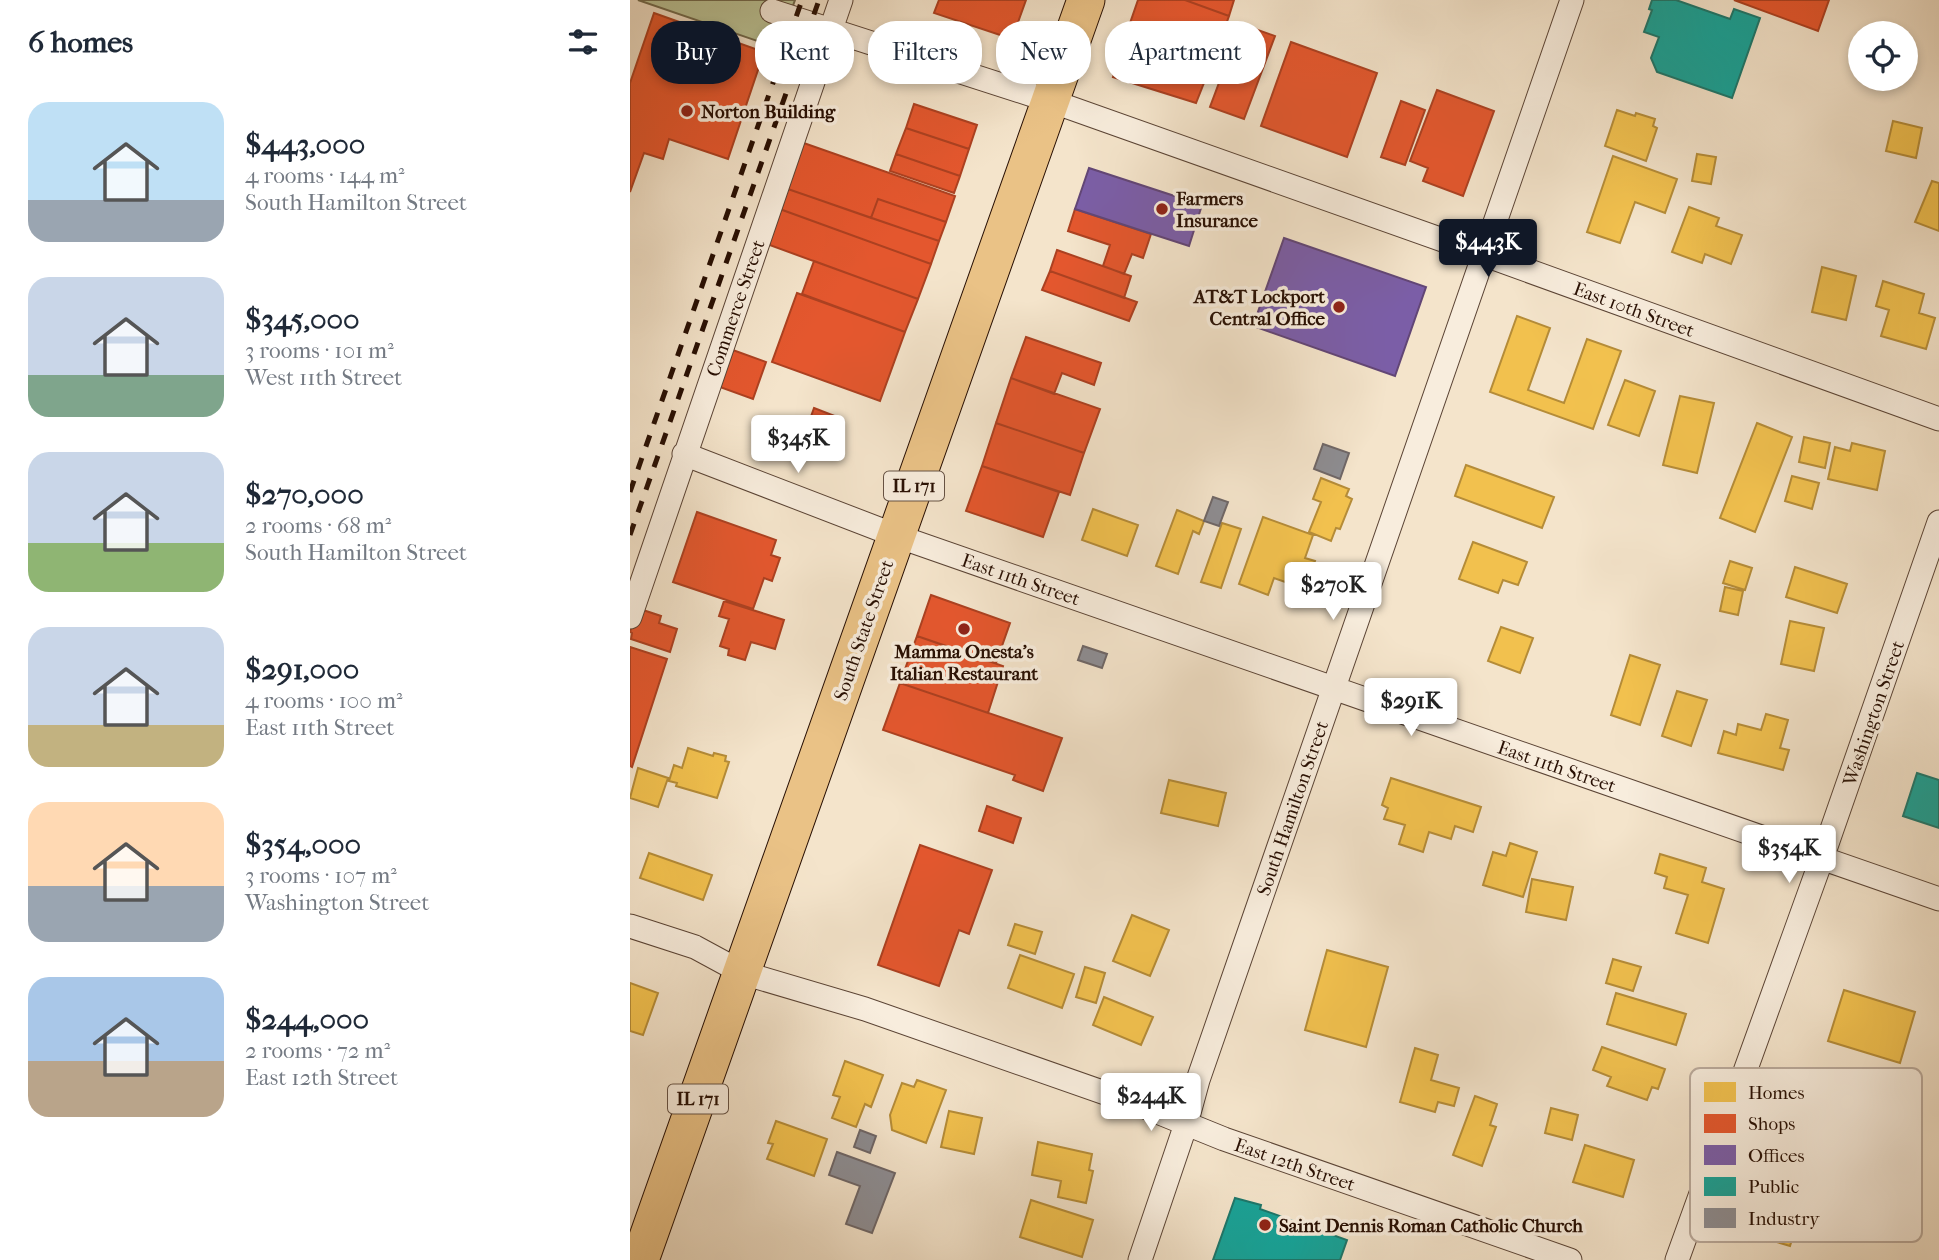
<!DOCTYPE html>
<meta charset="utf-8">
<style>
body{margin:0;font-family:"IM FELL French Canon",serif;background:#f2f2f3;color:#1f2937;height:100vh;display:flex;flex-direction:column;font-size:26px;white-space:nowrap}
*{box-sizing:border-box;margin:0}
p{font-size:23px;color:#747a83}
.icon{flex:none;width:38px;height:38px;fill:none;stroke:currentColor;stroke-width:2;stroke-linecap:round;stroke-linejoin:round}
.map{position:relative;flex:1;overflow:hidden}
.panel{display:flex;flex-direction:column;background:#fff;width:630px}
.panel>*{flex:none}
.banner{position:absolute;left:21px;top:21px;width:665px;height:63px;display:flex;gap:14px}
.buttons{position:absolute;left:1218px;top:21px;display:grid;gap:14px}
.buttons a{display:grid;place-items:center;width:70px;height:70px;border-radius:50%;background:#fff;box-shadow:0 4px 10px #0003;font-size:35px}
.price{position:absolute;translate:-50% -60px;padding:0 16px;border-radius:7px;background:#fff;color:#222;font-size:23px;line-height:46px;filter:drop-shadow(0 2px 4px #0008)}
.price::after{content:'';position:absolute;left:50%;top:42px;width:21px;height:16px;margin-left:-10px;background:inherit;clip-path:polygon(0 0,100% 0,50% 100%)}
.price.on{background:#111827;color:#fff}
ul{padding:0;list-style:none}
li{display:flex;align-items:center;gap:21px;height:175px;padding:0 28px}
li span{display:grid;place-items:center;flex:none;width:196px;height:140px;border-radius:21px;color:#555}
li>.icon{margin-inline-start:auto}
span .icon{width:84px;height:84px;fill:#fffc;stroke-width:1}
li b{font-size:30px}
h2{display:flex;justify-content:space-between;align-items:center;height:84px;padding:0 28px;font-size:30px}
.tag{padding:0 24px;border-radius:28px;background:#fff;box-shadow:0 4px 10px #0003;font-size:24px;line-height:63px}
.tag.on{background:#111827;color:#fff}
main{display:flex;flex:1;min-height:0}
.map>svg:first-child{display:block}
.green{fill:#bbc497;stroke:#726a4d;stroke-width:2}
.homes{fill:#f2c14e;stroke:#b58c38;stroke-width:2}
.shops{fill:#e4572e;stroke:#ac4121;stroke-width:2}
.offices{fill:#7b5ea7;stroke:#624676;stroke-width:2}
.public{fill:#17a398;stroke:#1c776b;stroke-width:2}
.industry{fill:#8d8d92;stroke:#6f6767;stroke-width:2}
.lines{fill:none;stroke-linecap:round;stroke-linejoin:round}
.street-casing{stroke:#5b4435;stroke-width:25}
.primary-casing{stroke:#280f03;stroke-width:39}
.street{stroke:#f8eddd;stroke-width:23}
.primary{stroke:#eac286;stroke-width:37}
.rail{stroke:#280f03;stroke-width:5;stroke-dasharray:12 12;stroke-linecap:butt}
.poi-dot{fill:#8f2418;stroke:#f8eddd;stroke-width:2.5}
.labels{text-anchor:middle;stroke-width:7;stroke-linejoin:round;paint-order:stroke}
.shield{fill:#f8eddd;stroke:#665244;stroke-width:2}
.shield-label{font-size:18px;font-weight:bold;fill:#280f03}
.poi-label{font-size:19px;font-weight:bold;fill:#280f03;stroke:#f8eddd;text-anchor:start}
.street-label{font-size:19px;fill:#280f03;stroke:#f8eddd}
.key{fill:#f8eddd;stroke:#baaa9c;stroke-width:2}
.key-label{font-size:19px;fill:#280f03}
</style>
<main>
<section class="panel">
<h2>6 homes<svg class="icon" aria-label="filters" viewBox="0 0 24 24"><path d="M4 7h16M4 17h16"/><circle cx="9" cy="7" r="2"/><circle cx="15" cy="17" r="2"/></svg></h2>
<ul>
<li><span style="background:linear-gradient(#bfe0f5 70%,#9aa5b1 0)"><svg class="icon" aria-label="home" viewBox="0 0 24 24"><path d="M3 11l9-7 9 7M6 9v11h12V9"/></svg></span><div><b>$443,000</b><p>4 rooms · 144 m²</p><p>South Hamilton Street</p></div></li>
<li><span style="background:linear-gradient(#c9d6e8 70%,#7fa58c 0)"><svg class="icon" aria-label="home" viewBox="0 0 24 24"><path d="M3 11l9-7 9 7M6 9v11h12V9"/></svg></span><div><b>$345,000</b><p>3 rooms · 101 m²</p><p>West 11th Street</p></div></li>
<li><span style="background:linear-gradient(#c9d6e8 65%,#8fb573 0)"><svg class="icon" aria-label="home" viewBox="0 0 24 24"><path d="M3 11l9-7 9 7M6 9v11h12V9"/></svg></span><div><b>$270,000</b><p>2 rooms · 68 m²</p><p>South Hamilton Street</p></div></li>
<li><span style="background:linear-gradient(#c9d6e8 70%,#c2b280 0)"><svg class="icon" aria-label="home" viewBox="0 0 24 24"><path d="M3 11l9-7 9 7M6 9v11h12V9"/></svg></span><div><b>$291,000</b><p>4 rooms · 100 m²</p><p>East 11th Street</p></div></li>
<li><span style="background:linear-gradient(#ffd9b3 60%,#9aa5b1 0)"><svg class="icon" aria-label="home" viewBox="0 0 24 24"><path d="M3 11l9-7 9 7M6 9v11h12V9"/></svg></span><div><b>$354,000</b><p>3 rooms · 107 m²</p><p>Washington Street</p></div></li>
<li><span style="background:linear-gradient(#a9c7e8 60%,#b9a48a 0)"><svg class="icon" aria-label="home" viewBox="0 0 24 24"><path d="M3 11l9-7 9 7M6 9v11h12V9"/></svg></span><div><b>$244,000</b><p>2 rooms · 72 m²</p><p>East 12th Street</p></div></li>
</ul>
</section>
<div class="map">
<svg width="1309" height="1260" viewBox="0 0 1309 1260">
<rect width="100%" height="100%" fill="#f4e4cb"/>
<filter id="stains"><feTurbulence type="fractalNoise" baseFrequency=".00286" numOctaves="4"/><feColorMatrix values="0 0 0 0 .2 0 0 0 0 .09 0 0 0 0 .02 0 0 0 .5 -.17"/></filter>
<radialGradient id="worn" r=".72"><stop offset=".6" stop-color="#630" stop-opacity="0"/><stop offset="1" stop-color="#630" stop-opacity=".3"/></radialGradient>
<path class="green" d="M8,0H165L148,48Z"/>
<path class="homes" d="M987,110L1005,116L1006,113L1025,119L1023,126L1027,128L1016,161L975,146Z
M1263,121L1292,128L1286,158L1256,151Z
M1067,154L1086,157L1081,184L1062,181Z
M983,156L1047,179L1035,213L1005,202L990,243L957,232Z
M1302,181L1309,183V231L1285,222Z
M1059,207L1089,218L1086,226L1112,235L1101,264L1075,254L1072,263L1042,252Z
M1192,267L1226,276L1216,320L1182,312Z
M1253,281L1294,294L1289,313L1305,318L1296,349L1251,336L1259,310L1246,306Z
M887,316L920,328L898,390L934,403L957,339L991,351L963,429L860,392Z
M995,380L1025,391L1009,436L978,425Z
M1050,396L1084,403L1067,473L1033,465Z
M1127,423L1162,437L1125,532L1090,518Z
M1174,437L1200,443L1195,468L1169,462Z
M1222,443L1255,451L1247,490L1198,479L1205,447L1220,451Z
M836,465L924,497L912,528L825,496Z
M1162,476L1189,483L1182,509L1155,501Z
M691,478L719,489L716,496L722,499L710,529L706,528L701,541L679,532L691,502L683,499Z
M463,509L508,525L497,556L452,540Z
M547,510L574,521L569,534L563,531L548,574L526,566Z
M633,517L683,535L675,558L685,561L675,589L644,578L638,595L609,584Z
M592,523L611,529L591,588L571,582Z
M843,542L897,562L888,585L873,580L868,593L829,579Z
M1100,561L1122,568L1115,590L1093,583Z
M1165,567L1217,584L1207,613L1156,597Z
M1095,587L1113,591L1108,615L1090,611Z
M1160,621L1194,628L1184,671L1151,664Z
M871,627L903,638L890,673L858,661Z
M1000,655L1030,665L1010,725L981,715Z
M1047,691L1077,700L1061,746L1032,736Z
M1136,714L1158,720L1150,748L1159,750L1153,770L1088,753L1094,731L1106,735L1108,724L1131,730Z
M58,748L83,756L84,753L96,756L95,761L99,762L87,798L46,786L47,783L39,781L44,765L52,768Z
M8,768L38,778L28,807L0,798Z
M761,778L851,807L843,832L825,826L821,839L799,832L793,852L769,844L775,825L754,819L758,808L752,805Z
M539,780L596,793L588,826L531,813Z
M880,843L907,852L893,897L853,885L863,852L876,856Z
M19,853L82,875L73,900L10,878Z
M1030,854L1076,868L1072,882L1094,889L1078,943L1046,933L1058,895L1034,888L1037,877L1025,873Z
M902,879L943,887L936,920L896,912Z
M502,915L539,930L520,976L483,961Z
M385,924L412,932L405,954L378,945Z
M697,950L758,967L736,1047L675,1030Z
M390,955L444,974L432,1008L378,988Z
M983,959L1011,967L1003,991L976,983Z
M455,967L475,973L466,1003L446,997Z
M0,983L28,993L13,1035L0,1031Z
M1214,990L1285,1012L1270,1063L1198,1041Z
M986,993L1056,1014L1046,1045L977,1024Z
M474,997L523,1017L511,1045L463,1025Z
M972,1047L1035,1069L1028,1089L1022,1087L1017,1100L977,1086L981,1077L963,1070Z
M785,1048L808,1055L801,1080L829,1088L824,1106L808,1102L805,1112L770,1102Z
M215,1061L253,1075L241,1107L235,1104L226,1127L202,1118L210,1097L203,1095Z
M287,1080L316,1090L296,1143L262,1130L260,1115L272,1083L284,1087Z
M845,1096L867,1104L860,1125L866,1127L852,1166L823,1155Z
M921,1108L948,1115L942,1140L915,1133Z
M319,1111L352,1118L344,1154L311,1147Z
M146,1121L197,1139L184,1176L137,1159L143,1144L138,1143Z
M408,1142L462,1154L459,1170L463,1171L456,1203L428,1197L431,1181L402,1175Z
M955,1145L1004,1160L993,1197L943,1182Z
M1132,1195L1193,1213L1188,1230L1167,1223L1160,1246L1120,1234Z
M401,1200L463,1220L452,1257L390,1237Z"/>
<path class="shops" d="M309,0H396L382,39L304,13Z
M508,0H555L599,16L583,60L498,29Z
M555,0H604L599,16Z
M1104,0H1199L1188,31Z
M24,13L134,52L98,159L39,139L33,159L14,153L0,192V83Z
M611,24L645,36L614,119L580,107Z
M498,29L583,60L566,103L483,77Z
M661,42L747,73L717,157L631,126Z
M807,90L864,111L833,196L793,181L798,168L780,161Z
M771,101L795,110L775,165L751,157Z
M284,104L347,125L339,149L276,128Z
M276,128L339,149L330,176L266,154Z
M168,141L325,196L316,222L248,199L241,218L152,187Z
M266,154L330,176L324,193L260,171Z
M152,187L309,241L301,264L147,208Z
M248,199L316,222L309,241L241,218Z
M147,208L301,264L288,299L134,243Z
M445,209L521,234L513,258L502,254L494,274L473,266L480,245L438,231Z
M427,250L501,276L494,298L420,271Z
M184,261L288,299L275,332L172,294Z
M420,271L507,302L499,321L412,290Z
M167,293L275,332L250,401L142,362Z
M396,337L471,363L464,385L432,373L424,394L381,378Z
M100,349L136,362L123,399L87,386Z
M381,378L470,409L454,453L366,423Z
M184,408L210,418L201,445L174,436Z
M366,423L454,453L440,495L352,466Z
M352,466L429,492L413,537L336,511Z
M67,512L146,540L141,555L150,558L142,581L134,578L123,609L43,582Z
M301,595L380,623L366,663L287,636Z
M94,601L154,620L145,649L121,642L115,660L98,655L99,649L90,646L99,619L89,616Z
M7,608L31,616L29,623L47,629L40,652L1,639L2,633L0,632Z
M287,636L373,666L358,713L270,683Z
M0,647L37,659L2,767L0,766Z
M270,683L432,738L413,791L383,780L385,775L253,730Z
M357,806L391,818L383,843L349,831Z
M290,845L362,870L339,934L329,930L309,986L248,965Z"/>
<path class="offices" d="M459,168L572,205L559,246L445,209Z
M654,238L796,287L765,376L623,326Z"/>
<path class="public" d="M1022,0H1046L1100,19L1104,9L1130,18L1102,98L1027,72L1021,58L1029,37L1014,32L1022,10L1019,9Z
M1287,773L1309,780V828L1273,816Z
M605,1198L631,1205L630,1209L717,1240L710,1260H583Z"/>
<path class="industry" d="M693,444L719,453L710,479L684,469Z
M583,497L598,502L589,526L574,521Z
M453,646L477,654L472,668L448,660Z
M230,1130L246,1136L240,1153L224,1147Z
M207,1152L265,1173L242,1233L216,1224L230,1186L199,1175Z"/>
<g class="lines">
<g class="street-casing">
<path id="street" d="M142,11L421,101L855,255L1309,419
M54,454L267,536L1309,899
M0,617L211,0
M0,926L65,947L113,973L235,1009L515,1107L594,1139L940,1260
M510,1260L556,1124L568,1080L942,0
M1047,1260L1192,858L1309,522"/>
</g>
<g class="primary-casing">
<path id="primary" d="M10,1260L456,0"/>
</g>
<use href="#street" class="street"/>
<use href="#primary" class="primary"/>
<path class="rail" d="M0,492L172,0
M0,535L189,0"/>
</g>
<g class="poi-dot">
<circle cx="57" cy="111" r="7"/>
<circle cx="532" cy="209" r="7"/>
<circle cx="709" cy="307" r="7"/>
<circle cx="334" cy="629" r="7"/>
<circle cx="635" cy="1225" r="7"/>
</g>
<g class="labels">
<g class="shield">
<rect x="254" y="471.5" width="60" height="29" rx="5"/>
<rect x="38" y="1084.5" width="60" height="29" rx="5"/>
</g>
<g class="shield-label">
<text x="284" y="492">IL 171</text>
<text x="68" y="1105">IL 171</text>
</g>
<g class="poi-label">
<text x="71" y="118">Norton Building</text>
<text x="546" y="205">Farmers<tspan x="546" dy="22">Insurance</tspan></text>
<text x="695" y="303" text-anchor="end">AT&amp;T Lockport<tspan x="695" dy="22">Central Office</tspan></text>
<text x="334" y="658" text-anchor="middle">Mamma Onesta's<tspan x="334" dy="22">Italian Restaurant</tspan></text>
<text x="649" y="1232">Saint Dennis Roman Catholic Church</text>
</g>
<g class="street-label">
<text transform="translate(105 308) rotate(-71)" y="7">Commerce Street</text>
<text transform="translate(1004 309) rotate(20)" y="7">East 10th Street</text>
<text transform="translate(391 579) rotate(19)" y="7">East 11th Street</text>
<text transform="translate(233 630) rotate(-71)" y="7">South State Street</text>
<text transform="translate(1243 713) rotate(-71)" y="7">Washington Street</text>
<text transform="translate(927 766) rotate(19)" y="7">East 11th Street</text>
<text transform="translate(662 808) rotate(-71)" y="7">South Hamilton Street</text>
<text transform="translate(665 1164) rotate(19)" y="7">East 12th Street</text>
</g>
</g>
<rect x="1060" y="1068" width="232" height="174" rx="10" class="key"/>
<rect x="1074" y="1082" width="32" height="20" fill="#f2c14e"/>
<rect x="1074" y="1114" width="32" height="19" fill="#e4572e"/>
<rect x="1074" y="1145" width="32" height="20" fill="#7b5ea7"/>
<rect x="1074" y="1177" width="32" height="19" fill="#17a398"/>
<rect x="1074" y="1208" width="32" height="20" fill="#8d8d92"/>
<g class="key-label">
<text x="1118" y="1099">Homes</text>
<text x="1118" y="1130">Shops</text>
<text x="1118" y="1162">Offices</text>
<text x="1118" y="1193">Public</text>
<text x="1118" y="1225">Industry</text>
</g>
<rect width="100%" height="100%" filter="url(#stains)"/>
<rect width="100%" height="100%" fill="url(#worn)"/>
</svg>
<div class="buttons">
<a><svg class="icon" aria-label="locate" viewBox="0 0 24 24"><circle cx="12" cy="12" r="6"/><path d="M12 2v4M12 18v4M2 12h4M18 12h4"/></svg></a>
</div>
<b class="price on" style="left:858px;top:279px">$443K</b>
<b class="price" style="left:168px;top:475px">$345K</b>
<b class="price" style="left:703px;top:622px">$270K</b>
<b class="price" style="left:781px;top:738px">$291K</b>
<b class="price" style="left:1159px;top:885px">$354K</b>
<b class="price" style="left:521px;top:1133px">$244K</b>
<div class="banner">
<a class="tag on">Buy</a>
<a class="tag">Rent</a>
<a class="tag">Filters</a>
<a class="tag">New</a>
<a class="tag">Apartment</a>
</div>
</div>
</main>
